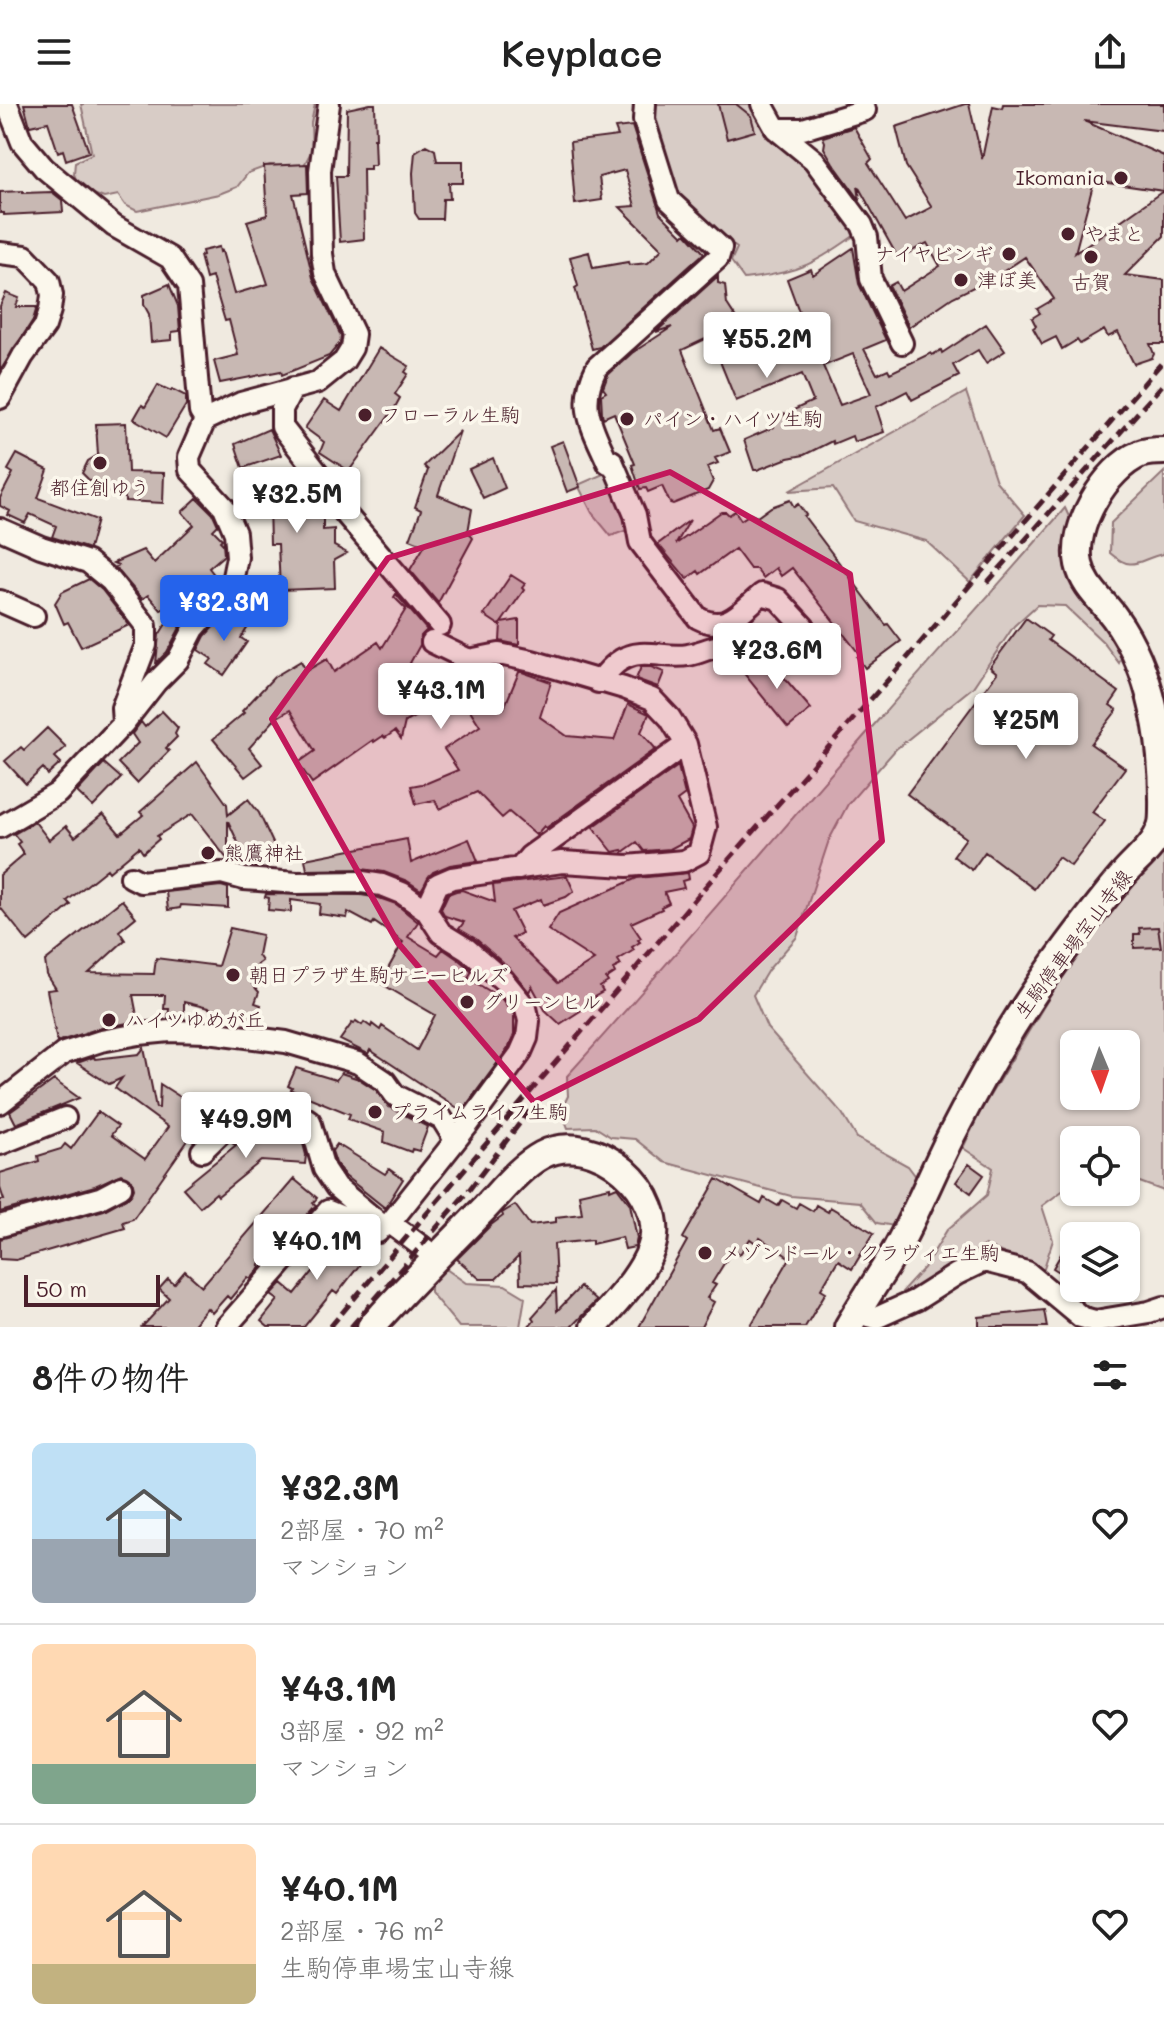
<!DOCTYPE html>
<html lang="ja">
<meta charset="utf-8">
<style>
body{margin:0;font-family:Mali,"Klee One",sans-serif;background:#f6f6f6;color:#222;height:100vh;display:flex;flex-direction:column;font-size:30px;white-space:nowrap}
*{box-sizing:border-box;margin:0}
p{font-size:26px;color:#767676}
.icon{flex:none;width:44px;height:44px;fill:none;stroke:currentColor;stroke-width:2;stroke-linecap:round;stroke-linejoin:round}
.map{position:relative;height:1223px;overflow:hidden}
.details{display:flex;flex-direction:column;background:#fff;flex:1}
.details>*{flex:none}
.needle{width:52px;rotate:178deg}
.fabs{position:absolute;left:1060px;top:926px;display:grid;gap:16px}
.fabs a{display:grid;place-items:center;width:80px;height:80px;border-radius:12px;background:#fff;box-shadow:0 2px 6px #0004;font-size:40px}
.scale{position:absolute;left:24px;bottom:20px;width:136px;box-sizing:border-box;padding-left:8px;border:4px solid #4a1f2b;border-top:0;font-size:22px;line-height:28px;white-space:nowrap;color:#4a1f2b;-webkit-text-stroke:6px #fbf7ec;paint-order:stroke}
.price{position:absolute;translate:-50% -68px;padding:0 18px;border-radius:8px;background:#fff;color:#222;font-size:26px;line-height:52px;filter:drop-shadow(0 2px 4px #0008)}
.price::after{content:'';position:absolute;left:50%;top:48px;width:24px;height:18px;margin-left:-12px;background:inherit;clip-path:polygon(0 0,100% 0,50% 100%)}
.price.current{background:#2563eb;color:#fff}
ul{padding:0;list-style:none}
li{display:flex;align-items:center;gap:24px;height:200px;padding:0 32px}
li+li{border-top:2px solid #e0e0e0}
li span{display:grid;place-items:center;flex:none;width:224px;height:160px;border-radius:12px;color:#555}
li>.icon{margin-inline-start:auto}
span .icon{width:96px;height:96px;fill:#fffc;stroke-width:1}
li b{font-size:34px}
h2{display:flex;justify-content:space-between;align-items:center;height:96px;padding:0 32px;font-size:34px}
header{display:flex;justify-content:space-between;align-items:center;height:104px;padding:0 32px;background:#fff;font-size:36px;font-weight:600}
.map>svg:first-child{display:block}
.green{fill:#d8ccc6;stroke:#917678;stroke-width:2;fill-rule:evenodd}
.building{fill:#c8b8b3;stroke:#4a1f2b;stroke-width:2;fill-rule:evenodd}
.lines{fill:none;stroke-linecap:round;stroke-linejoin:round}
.minor-casing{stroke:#4a1f2b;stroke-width:26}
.major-casing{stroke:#4a1f2b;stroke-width:32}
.minor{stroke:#fbf7ec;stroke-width:20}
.major{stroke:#fbf7ec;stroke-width:26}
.rail{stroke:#4a1f2b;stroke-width:5;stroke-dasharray:12 6;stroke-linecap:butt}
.marked{fill:#c2185b;fill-opacity:0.2;stroke:#c2185b;stroke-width:6;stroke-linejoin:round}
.poi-dot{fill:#4a1f2b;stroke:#fbf7ec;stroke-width:3}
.labels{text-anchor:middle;stroke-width:7;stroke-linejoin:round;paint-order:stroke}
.poi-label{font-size:20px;fill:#4a1f2b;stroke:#fbf7ec;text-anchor:start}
.street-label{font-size:20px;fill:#4a1f2b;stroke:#fbf7ec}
</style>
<header><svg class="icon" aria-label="menu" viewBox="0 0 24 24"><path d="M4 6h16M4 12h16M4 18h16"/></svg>Keyplace<svg class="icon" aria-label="share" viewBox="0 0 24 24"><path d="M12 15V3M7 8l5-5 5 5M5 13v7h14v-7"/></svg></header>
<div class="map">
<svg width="1164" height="1223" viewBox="0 0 1164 1223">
<rect width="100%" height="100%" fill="#f0eae0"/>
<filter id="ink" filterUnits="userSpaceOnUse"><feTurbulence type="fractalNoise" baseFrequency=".0125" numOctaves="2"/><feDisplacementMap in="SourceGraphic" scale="16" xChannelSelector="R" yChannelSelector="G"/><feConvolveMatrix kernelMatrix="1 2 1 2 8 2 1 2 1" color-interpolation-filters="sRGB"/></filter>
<g filter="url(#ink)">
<path class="green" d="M81,0H315L311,19L312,46L302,65L270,61L248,69L237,83L219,90L137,107L125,101L118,91L104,94L80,85L74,70L75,58L92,50Z
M651,0H753L772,37C808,43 842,98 862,126C817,159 800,169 744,175L731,157L737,144L696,114L677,95L651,9Z
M966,288L996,377L1025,411L970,478L926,437L854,417L833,384L789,387Z
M610,367L630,425L611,432L592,409L578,381Z
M1164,368V450C1139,454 1134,470 1110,449L1111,419Z
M1065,404L1070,415L1065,446L1071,476L1116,536L1122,552L1119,559L1103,538L1065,502L1037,501L1014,522L973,583L896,645L848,700L829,736L797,833L768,866L753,891L767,924L842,1009L857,1034L908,1062L917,1074L894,1122L877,1119L860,1098L791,1092L664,1058L635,1035L611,1033L595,1023L568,1024L561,1006L568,992L567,972C673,855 775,733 880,614C941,544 1004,475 1065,404Z
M1164,744V1087L1126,1073V1036H1074V1054L1065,1085L1042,1102L1053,1136L1043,1167L985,1141L904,1196L902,1188L924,1164L947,1126L987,1091L993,1064L963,1044L980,1008L1070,859L1129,782ZM1074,940H1126V992H1074Z
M446,1165L466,1179L505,1181L525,1193L520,1223H459L430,1188V1177Z"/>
<path class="building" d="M24,0H72L89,48L66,56L63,46L58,48L48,18L30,22Z
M370,0H375L376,34H374L375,61H370V65H363L364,135L340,138L336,72H346L347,5Z
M718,0H736L751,12L755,27L727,35Z
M965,0H969L982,55L993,2L1002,4L1003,0H1164V27L1084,17L1164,52V132L1125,171L1164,176V240H1150L1154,250L1152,254L1134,260L1118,228L1108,233L1104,226L1080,240L1077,236L1062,245L1056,233L1042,240L1033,224L1036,222L1032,214L1040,209L1037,205L1054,195L1025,153L998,171L953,193L909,223L889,182L896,178L901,187L940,162L927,139L903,152H897L858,82L860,96L833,59L824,44L825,38L823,33L854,23L872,55L868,59L905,117L932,103L906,62L896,23ZM1094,77L1163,87L1075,149Z
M632,22L660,109L683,132L686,129L704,149L600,243L592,245L575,184L578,182L570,153L589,148L593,164L628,158L629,161L648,159L662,145L620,103L635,102L625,66L599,73L602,96L575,100L570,38L618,32L615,24Z
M426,41L435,46L437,57H463V79H449L450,95H443L442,115H419L415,109L413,69L415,48Z
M307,60L308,89L293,90L313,174L341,232L340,239L329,252L282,271L281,267L220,279L214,257L238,251L229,216L225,217L212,173L206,175L200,152L203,151L202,147L219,143L220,148L222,147L234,190L268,180L247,117L267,111L264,62Z
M23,87V89L52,88L62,96L63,108L4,111V109H0V88Z
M853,144L859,180L886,236L864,245L877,270L888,265L890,269L931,249L932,251L941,246L942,249L986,220L1005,247L986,259L978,246L953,261L959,272L912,296L907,287L876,303L884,328L854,338L852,332L833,340L832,337L804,351L788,354L757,366H754L744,336L774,323L772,316L813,297L802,270L736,297L721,260L714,231L682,246L714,326L720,324L730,348L715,354L718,359L707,363L713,377L708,386L673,400L670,399L662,382L648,388L646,384L640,385L632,361L635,360L614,309L603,314L602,309L601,291L606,288L603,284L608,271L632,249L672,223L656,228L718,172V179L725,181L727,200L736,214L741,237L767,224L768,227L801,213L787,175L811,165L813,171ZM853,250L871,290L840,301L823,262Z
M169,180L178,202L180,227L172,228V236L151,238L149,210L144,201V191Z
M6,189L19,194L16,203H37L33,216L0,267V202Z
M379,244L409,262L405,268L408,270L395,290L400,294L394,305L349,367L320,348L324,338L305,324L324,296L341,307Z
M158,281L171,287L172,285L186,292V301L166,334L134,315L142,301L145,303Z
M126,319L128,368L164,369L163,399L125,397L124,383L101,391L91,386L94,381L82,369L88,357L98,351L96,320Z
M269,325L281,351L243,364L235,340Z
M460,327L438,391L472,405L468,428L473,434L438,499L410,466L425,441L410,435L421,406L415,403L428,366L424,362Z
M563,337L580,383L567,388L550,342Z
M17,350L48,366L38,394L97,416L89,445L52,433L56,422L30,410L25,419L8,411L10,407L0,402V394L13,369L8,366Z
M493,354L505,384L483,394L469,365Z
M290,374L292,385L302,391L307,403L323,402V426L334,425V442L347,449L334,456L335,484L280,486L278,440H270L269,399L251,400V393H245V375Z
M197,394L213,410L218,421L213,426L222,435L220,437L223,440L224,451L209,464L219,477L184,516L167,548L156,559L159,531L181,496L161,506L148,491L142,495L115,463L118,461L113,459L143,446L154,459L194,421L182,408Z
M790,396L794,403L798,400L806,411L804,412L886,521L888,520L901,537L865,564L857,553L860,551L792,464L781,472L776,464L763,474L756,465H750L735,445L700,470L698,467L687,475L658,440L690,416L676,440L721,408H726L729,411L735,407L741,416L750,410L757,413L771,403Z
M511,471L525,480L522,484L524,486L501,519L519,516V541L500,537L501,519L499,521L484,511Z
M89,475L102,486L129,521L81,543L68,518L64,520L55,499L62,488Z
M396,490L427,526L421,532L420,541L410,559L429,580L457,566L471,590L468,592L504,604L519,568H522L551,578L540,613L567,632L614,636L628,600L649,610L641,628L656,645L546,724L544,722L536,731L509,708L502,714L477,688L439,705L435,696L416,700L411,682L427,679L458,666L444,645L480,622L463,595L439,608L429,605L405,618L401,635L395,627L385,634L383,632L374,638L373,636L312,679L298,659L315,647L290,606L276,614L249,644L262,660L245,673L213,635L244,609L242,607L274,573L301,557L306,567L327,555L334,568L378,538L382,544L406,505L394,493Z
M226,509L248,523L241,534L247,538L224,571L208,560L212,555L198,546L205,532Z
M1026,514L1051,532L1048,536L1119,588L1110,601L1117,606L1091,640L1125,664L1092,708L1105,717L1071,762L1058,753L1034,785L985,748L972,766L953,752L966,734L907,690L997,569L990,563Z
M764,550L811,605L788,624L742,567Z
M641,563H651L664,568L658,583L636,575Z
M162,607L178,624L175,630L177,633L166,644L169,647L137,679L118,659L138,639L132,630L141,618L145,623Z
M47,624L66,643L55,653L61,659L48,671L43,664L26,680L5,657L21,643L24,646Z
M197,658L227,700L228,711L248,695L259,709L279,752L255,763L249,762L228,717V756L192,710L157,732L159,735L143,749L139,743L109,768L107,765L67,797L71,801L28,838L0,803V771L24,750L17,740L20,738L14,730L35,718L49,736L66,722L75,733L103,710L120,730L143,711L140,708Z
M104,659L121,674L93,703L77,688Z
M678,662L685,691L677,697L692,724L689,735L670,745L644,747L637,738L623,748L622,746L613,748L593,723Z
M407,735L411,759L469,735L478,757L450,761L433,768L421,786L407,777L384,768L362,765L307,766L305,755Z
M688,769L689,775L682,777L684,784L664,788L669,799L661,803L662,805L631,819L641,834L638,836L640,838L632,843L634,846L618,856L621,861L613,865L615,869L606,875L608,878L600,883L603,888L594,893L597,896L560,920L545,906L532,882L529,888L512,867L476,835L459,825L464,818L445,812L441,805L448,790L456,787L462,786L495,798L493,781L567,772L574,787L566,793L543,801L541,795L511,807L522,829L512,834L558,879L594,856L548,826L559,809L637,774Z
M221,782L228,784V804L181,801L180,804L168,806L166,788Z
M266,790L361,791L379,794L396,800L418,818L408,833L438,851L443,845L459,856L472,867L468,874L501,894L514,910V931L509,943L462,1007L370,946L368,950L340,936L352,919L354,920L356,917L362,921L364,918L371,923L372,920L380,926L382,922L417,946L435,911L380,879L403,838L374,818L372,821L348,808L347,814L319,810L320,800L291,796V808L268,806L269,794L265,793Z
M122,796L136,813L119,827L125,836L89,869L154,870L156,854L218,862L230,824L262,831L258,851L262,857L258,860L252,880L259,888L255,899L261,901L257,916L184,898V914H168L169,905H164L165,891H133L138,917L97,925L57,938L47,886L56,885L47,871L45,857Z
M1158,823L1161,843L1134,844V830H1140L1139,824Z
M144,944L156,1004H159L160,980L185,996L189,991L211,1005L199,1027L196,1025L133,1115L123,1118L125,1124L16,1156L0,1155V1135L104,1106L131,1091L134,1084L132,1076L121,1070L95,1082L0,1108V1096H4L0,1084V1069L39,1057L38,1052L61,1045L65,1040L71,1045L98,1008L118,1022L111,1031L145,1055L168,1023L115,984L122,974L109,980L77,959L94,953L95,955L139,950Z
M296,964L336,976L341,969L359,975L376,986L389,1003L428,1023L419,1047L412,1045L411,1048L384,1038L385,1028L348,1015L350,1010L291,986L292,984L288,982Z
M54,976L79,994L16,1020L10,1008Z
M261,1019L272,1029L301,1032L306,1051L305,1060L261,1057L218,1092L216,1089L200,1103L183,1084L236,1041L231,1037L246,1022Z
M337,1040L385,1070L389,1065L403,1075L385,1104L345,1072L336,1059L332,1047Z
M969,1060L984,1071L971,1089L956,1078Z
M294,1075L317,1094L313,1099L316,1101L283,1138L281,1136L259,1161L261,1163L251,1175L248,1173L230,1195L227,1192L212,1209L207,1204L191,1223H142L169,1194L159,1185L168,1175L174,1180L185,1167L202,1182Z
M717,1075L761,1100L764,1094L778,1102L782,1096L796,1104L799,1099L813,1107L816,1101L828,1108L830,1103L874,1129L852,1165L838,1156L821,1185L826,1188L805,1223H750L790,1154L760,1134L757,1140L750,1135L740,1150L733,1145L712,1179L716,1181L707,1194L714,1198L701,1223H639L687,1137L683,1134Z
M610,1083V1086L617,1083L630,1100L637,1134L635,1143L625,1145L622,1133L592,1140V1136L554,1140L556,1180L520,1179L519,1152L496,1175H480L457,1155L491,1121L503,1112L502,1109L515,1101L530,1121L556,1118V1113L582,1110L579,1090Z
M340,1126L368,1150L337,1190L333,1187L304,1223H268L261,1217L278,1196L271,1191L282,1179L295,1190L316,1164L304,1154L315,1141L319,1144L333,1128L336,1131Z
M1074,1128V1177L1053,1164Z
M580,1183L596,1197L571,1223H528L534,1216L532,1213L556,1186L557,1207Z
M1044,1206L1047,1223H979V1213Z"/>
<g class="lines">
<g class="minor-casing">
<path id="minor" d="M7,0L22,38L44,64L114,122L170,154L189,182L200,308L205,316
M762,0L776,25L814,56L862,121L867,133L871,175L902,239
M776,25H803L865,6
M0,149L25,152L49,177L52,191L50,206L45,222L23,252L0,294
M293,284L282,305V323L338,395L343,407L440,521
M608,359C592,322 577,302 597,263L718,154L721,144L669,96L644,16L645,0
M0,425L41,443L88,458L111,477L146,522V541L122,604L123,620L58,689L0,723
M0,497L34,512
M598,578C605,571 612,561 621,556C641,543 666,555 688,551C696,550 704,546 712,544C744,535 765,534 798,541L804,523L778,495L762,490C740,508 727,529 698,514L640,438L635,411L612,357
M123,620L156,578L178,556L194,525L231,483L237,453L235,429L224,403L190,366L189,353L205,316L241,299L318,278L344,257L352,244L354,230L325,169L322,150L320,67L329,0
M519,765L530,752L686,640
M131,773L141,778L222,769L244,775L297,779L362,778L382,781L402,789L426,806
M0,999L64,949L101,937L139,930L170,927L208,928L286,938L358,959L385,977L395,991L442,1015L455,1036
M0,1040L65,1014
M202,1047L240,1010L262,1006L295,1007L310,1017L324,1065L336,1083L384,1123L390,1119L467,1022L520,950L527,934L529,917L526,904L504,877L467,845L441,829L426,806L438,780L452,774L562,758L627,762L684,757L699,749L706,723L686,640L670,614L652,595L624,584L532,557L499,550L469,556L432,538
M390,1119L437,1154
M0,1122L100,1094L121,1083
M868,1212L876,1214L916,1196L957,1170L984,1157L1027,1168L1081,1213L1095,1217L1149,1208L1164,1203
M226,1223L328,1107L378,1128"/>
</g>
<g class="major-casing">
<path id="major" d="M371,1223C406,1184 443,1147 480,1109C499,1090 518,1064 542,1051C595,1023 671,1090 651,1145C640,1175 614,1199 594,1223
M848,1223C862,1199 878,1175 893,1151C915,1113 931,1071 951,1032C985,965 1023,901 1068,841C1086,817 1104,793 1124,770C1137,755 1155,742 1161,723C1163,718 1163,710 1163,705C1164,641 1153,567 1115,514C1102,496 1084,483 1079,460C1071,423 1106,364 1140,350C1147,347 1157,347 1164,347"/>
</g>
<use href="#minor" class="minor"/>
<use href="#major" class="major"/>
<path class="rail" d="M987,479L1164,279
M330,1223L717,769L902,560L1164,256
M351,1223L469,1086L529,1007"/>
</g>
</g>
<path class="marked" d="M670,368L850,470L882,737L699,915L534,998L398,839L272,615L388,454Z"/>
<g class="poi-dot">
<circle cx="1121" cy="74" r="8"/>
<circle cx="1068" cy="130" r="8"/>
<circle cx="1009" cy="150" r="8"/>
<circle cx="1091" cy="153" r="8"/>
<circle cx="961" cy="176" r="8"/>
<circle cx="365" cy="311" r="8"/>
<circle cx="627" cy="315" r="8"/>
<circle cx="100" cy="359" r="8"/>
<circle cx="208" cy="749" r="8"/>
<circle cx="233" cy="871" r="8"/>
<circle cx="467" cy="898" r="8"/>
<circle cx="109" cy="916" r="8"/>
<circle cx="375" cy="1008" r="8"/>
<circle cx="705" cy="1149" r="8"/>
</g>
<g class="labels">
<g class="poi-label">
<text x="1105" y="81" text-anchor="end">Ikomania</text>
<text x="1084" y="137">やまと</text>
<text x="993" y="157" text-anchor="end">ナイヤビンギ</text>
<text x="977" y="183">津ぼ美</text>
<text x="1091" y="185" text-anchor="middle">古賀</text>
<text x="381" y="318">フローラル生駒</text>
<text x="643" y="322">パイン・ハイツ生駒</text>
<text x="100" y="391" text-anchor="middle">都住創ゆう</text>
<text x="224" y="756">熊鷹神社</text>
<text x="249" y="878">朝日プラザ生駒サニーヒルズ</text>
<text x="483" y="905">グリーンヒル</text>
<text x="125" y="923">ハイツゆめが丘</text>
<text x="391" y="1015">プライムライフ生駒</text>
<text x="721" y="1156">メゾンドール・クラヴィエ生駒</text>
</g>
<g class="street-label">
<text transform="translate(1073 840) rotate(-53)" y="7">生駒停車場宝山寺線</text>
</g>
</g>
</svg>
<div class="fabs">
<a><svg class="needle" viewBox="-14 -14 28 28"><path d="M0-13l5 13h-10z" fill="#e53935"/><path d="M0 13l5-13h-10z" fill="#767676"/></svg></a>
<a><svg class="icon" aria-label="locate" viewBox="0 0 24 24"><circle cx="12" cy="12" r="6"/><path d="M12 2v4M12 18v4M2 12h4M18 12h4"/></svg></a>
<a><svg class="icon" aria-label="layers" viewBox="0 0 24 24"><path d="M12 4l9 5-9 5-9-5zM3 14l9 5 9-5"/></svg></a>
</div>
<div class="scale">50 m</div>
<b class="price" style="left:767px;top:276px">¥55.2M</b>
<b class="price" style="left:297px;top:431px">¥32.5M</b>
<b class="price current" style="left:224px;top:539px">¥32.3M</b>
<b class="price" style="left:777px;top:587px">¥23.6M</b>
<b class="price" style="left:441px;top:627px">¥43.1M</b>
<b class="price" style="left:1026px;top:657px">¥25M</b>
<b class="price" style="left:246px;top:1056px">¥49.9M</b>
<b class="price" style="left:317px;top:1178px">¥40.1M</b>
</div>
<section class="details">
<h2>8件の物件<svg class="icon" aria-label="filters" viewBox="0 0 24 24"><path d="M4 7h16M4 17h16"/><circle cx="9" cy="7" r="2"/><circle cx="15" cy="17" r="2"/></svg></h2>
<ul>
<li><span style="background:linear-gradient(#bfe0f5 60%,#9aa5b1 0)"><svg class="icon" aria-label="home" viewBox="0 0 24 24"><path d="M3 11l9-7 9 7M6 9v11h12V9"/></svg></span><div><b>¥32.3M</b><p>2部屋 · 70 m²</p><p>マンション</p></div><svg class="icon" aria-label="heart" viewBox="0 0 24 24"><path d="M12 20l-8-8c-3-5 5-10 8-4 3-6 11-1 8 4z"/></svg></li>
<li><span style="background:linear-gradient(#ffd9b3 75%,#7fa58c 0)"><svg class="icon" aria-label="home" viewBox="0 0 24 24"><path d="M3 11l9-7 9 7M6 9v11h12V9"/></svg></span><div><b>¥43.1M</b><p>3部屋 · 92 m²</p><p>マンション</p></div><svg class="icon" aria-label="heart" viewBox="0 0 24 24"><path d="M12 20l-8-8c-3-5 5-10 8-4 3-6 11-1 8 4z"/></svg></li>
<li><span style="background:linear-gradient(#ffd9b3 75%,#c2b280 0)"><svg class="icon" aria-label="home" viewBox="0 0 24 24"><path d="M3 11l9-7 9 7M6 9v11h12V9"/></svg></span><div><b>¥40.1M</b><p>2部屋 · 76 m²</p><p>生駒停車場宝山寺線</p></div><svg class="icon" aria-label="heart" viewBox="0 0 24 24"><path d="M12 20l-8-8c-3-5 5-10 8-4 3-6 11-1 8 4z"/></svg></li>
</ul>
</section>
